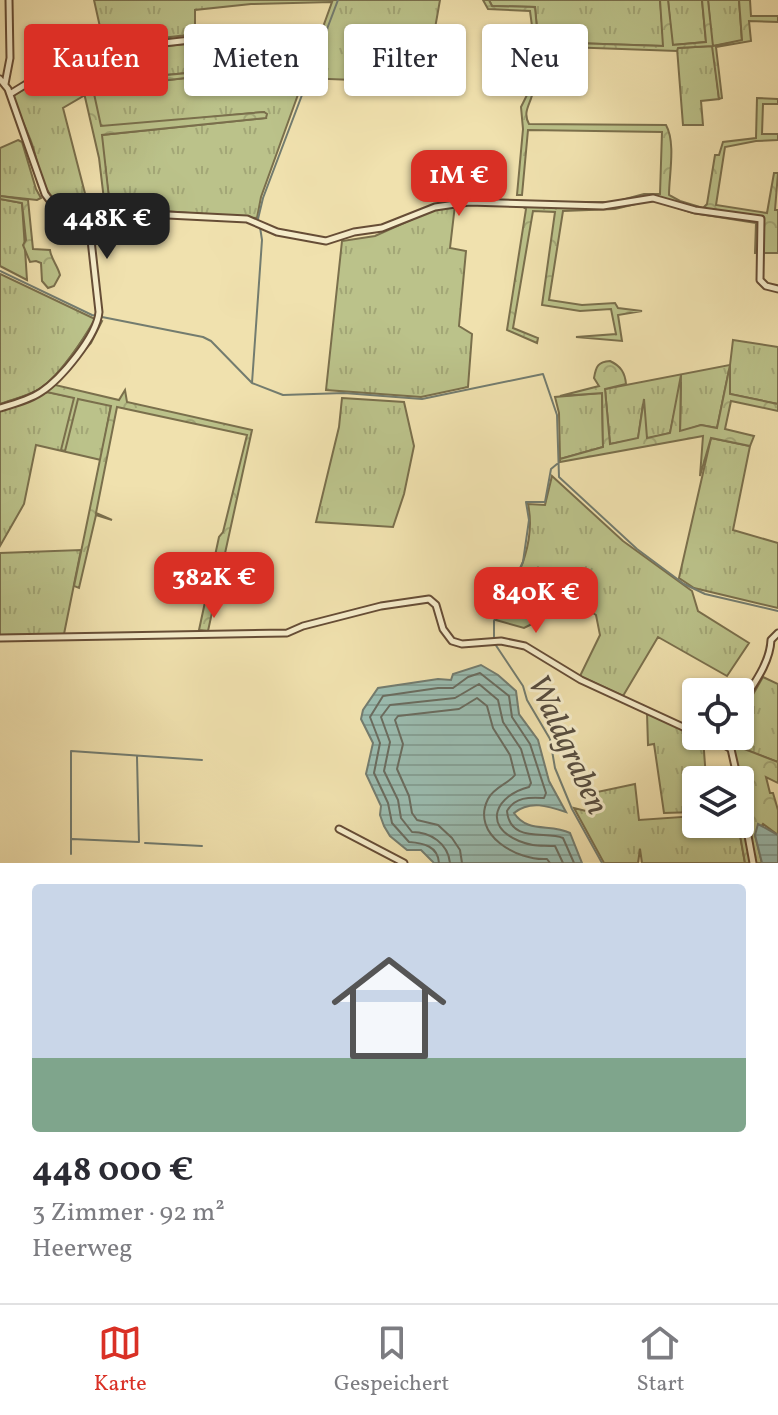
<!DOCTYPE html>
<html lang="de">
<meta charset="utf-8">
<style>
body{margin:0;font-family:Vollkorn,serif;background:#f7f7f7;color:#2b2b33;height:100vh;display:flex;flex-direction:column;font-size:30px;white-space:nowrap}
*{box-sizing:border-box;margin:0}
p{font-size:26px;color:#7c7c81}
.icon{flex:none;width:44px;height:44px;fill:none;stroke:currentColor;stroke-width:2;stroke-linecap:round;stroke-linejoin:round}
.map{position:relative;height:863px;overflow:hidden}
.panel{display:flex;flex-direction:column;background:#fff;flex:1}
.panel>*{flex:none}
.guide{position:absolute;left:24px;top:24px;width:730px;height:72px;display:flex;gap:16px}
.controls{position:absolute;left:682px;top:678px;display:grid;gap:16px}
.controls a{display:grid;place-items:center;width:72px;height:72px;border-radius:8px;background:#fff;box-shadow:0 2px 6px #0004;font-size:40px}
.price{position:absolute;translate:-50% -68px;padding:0 18px;border-radius:16px;background:#d93025;color:#fff;font-size:26px;line-height:52px;filter:drop-shadow(0 2px 4px #0008)}
.price::after{content:'';position:absolute;left:50%;top:48px;width:24px;height:18px;margin-left:-12px;background:inherit;clip-path:polygon(0 0,100% 0,50% 100%)}
.price.current{background:#222;color:#fff}
ul{padding:0;list-style:none}
li{display:grid;align-content:center;gap:16px;height:424px;padding:0 32px}
li span{display:grid;place-items:center;height:248px;border-radius:8px;color:#555}
li>.icon{margin-inline-start:auto}
span .icon{width:144px;height:144px;fill:#fffc;stroke-width:1}
li b{font-size:34px}
.pill{padding:0 28px;border-radius:8px;background:#fff;box-shadow:0 2px 6px #0004;font-size:28px;line-height:72px}
.pill.current{background:#d93025;color:#fff}
.menu{display:flex;justify-content:space-around;align-items:center;height:112px;border-top:2px solid #e1e1e2;background:#fff;font-size:22px;color:#7c7c81}
.menu a{display:grid;justify-items:center;gap:4px}
.menu .current{color:#d93025}
.map>svg:first-child{display:block}
.grass{fill:url(#grass-tufts);stroke:#7a6f4c;stroke-width:2}
.forest{fill:url(#forest-crowns);stroke:#7a6f4c;stroke-width:2}
.water{fill:url(#water-rules);stroke:#737c6f;stroke-width:2}
.lines{fill:none;stroke-linecap:round;stroke-linejoin:round}
.shore{stroke:#6a6c5f;stroke-width:2}
.stream{stroke:#737c6f;stroke-width:2}
.minor-casing{stroke:#664d36;stroke-width:9}
.minor{stroke:#f5ecca;stroke-width:5}
.labels{text-anchor:middle;stroke-width:6;stroke-linejoin:round;paint-order:stroke}
.water-label{font-size:32px;font-style:italic;fill:#564c3f;stroke:#f5ecca}
</style>
<div class="map">
<svg width="778" height="863" viewBox="0 0 778 863">
<defs>
<pattern id="grass-tufts" width="24" height="20" patternUnits="userSpaceOnUse" patternTransform="scale(2)"><rect width="24" height="20" fill="#bbc28a"/><path d="M3 7l-1-3M5 7V3M7 7l1-3M15 17l-1-3M17 17v-4M19 17l1-3" fill="none" stroke="#a2a676"/></pattern>
<pattern id="forest-crowns" width="20" height="18" patternUnits="userSpaceOnUse" patternTransform="scale(2)"><rect width="20" height="18" fill="#bbc28a"/><path d="M2 6a3 3 0 1 1 6 0M12 15a3 3 0 1 1 6 0" fill="none" stroke="#a2a676"/></pattern>
<pattern id="water-rules" width="6" height="5" patternUnits="userSpaceOnUse" patternTransform="scale(2)"><rect width="6" height="5" fill="#9bbcb0"/><path d="M0 2.5h6" fill="none" stroke="#86a196"/></pattern>
</defs>
<rect width="100%" height="100%" fill="#f0e1ae"/>
<filter id="stains"><feTurbulence type="fractalNoise" baseFrequency=".0025" numOctaves="4"/><feColorMatrix values="0 0 0 0 .2 0 0 0 0 .09 0 0 0 0 .02 0 0 0 .5 -.17"/></filter>
<radialGradient id="worn" r=".72"><stop offset=".6" stop-color="#630" stop-opacity="0"/><stop offset="1" stop-color="#630" stop-opacity=".3"/></radialGradient>
<path class="grass" d="M94,0H440L428,68L398,69L391,86L354,80L304,78L261,197L257,218L110,207L101,135L266,118L264,112L107,127L100,125L92,89L202,76L267,74L266,40L319,38L332,2L251,4L195,10V34L104,45Z
M489,0H660L664,46L543,42L538,40L535,7L492,6Z
M668,0H702L706,42L672,45Z
M708,0H739L742,41L713,46L719,99L701,101L703,125H683L677,48L712,46Z
M196,43L198,72L91,82L85,54Z
M76,58L85,95L63,108L89,209C77,208 62,206 53,198C40,184 38,161 32,144C26,127 18,113 13,96Z
M18,140L22,142L36,189L41,198L37,200L0,196V148Z
M0,199L22,203L27,280L0,266Z
M455,205L450,248L466,251L459,326L472,334L468,387L421,397L326,390L342,241L375,236L435,209Z
M0,274L95,319C83,340 61,374 41,388C29,396 13,399 0,404Z
M733,340L778,347V404L730,394L729,370L717,428L701,425L680,432L681,382L670,433L646,439L643,404L638,439L610,444L605,389L730,365Z
M47,392L111,405L101,460L36,445L24,504L0,546V411Z
M602,393L603,447L560,459L559,413L555,397Z
M342,398L404,402L414,446L404,494L393,527L316,522L339,427Z
M711,438L750,446L733,530L778,543V608L694,588L679,578Z
M552,476L623,541L692,591L698,611L749,643L727,676L658,637L623,696L580,676L600,635L596,615L557,590L541,586L534,602L532,624L524,628L496,620C514,583 537,547 528,504L545,505Z
M81,550L64,634L0,635V553Z
M763,677L778,684V762L725,742L729,736H740V717Z
M647,713L703,738L706,778H730L696,780V812L664,813L654,744L648,745Z
M635,784L639,820L696,816V824H738L745,863H642L640,849L638,863H604L574,808L594,813L597,792Z"/>
<path class="forest" d="M483,0H489L492,6L535,7L538,40L543,42L663,46L660,0H668L673,45L706,42L702,0H708L713,46L742,40L739,0H750L751,16H778V22L749,21L751,41L716,47L722,98L719,99L712,46L678,48L677,51L538,46L534,49C534,63 535,78 533,91C531,104 522,111 529,124L666,125C676,143 669,175 669,195L680,201L703,208L707,204L715,155H719L723,142L756,138L757,98L778,99V104H763L762,134H778V140L756,141L725,147L716,205L767,213L774,173H778L775,210H778V253H755L756,223L693,213L656,201L644,202L615,209L563,211L549,300L582,305L615,303L618,308L642,311L618,315L622,341L576,337L616,334L611,309L580,311L542,305L555,212L533,211L513,328L538,338L537,343L507,330L526,209L516,202H614L644,194H660L662,132L528,130L522,195H517L523,129L521,107L528,93L530,47L534,41L530,11L488,9Z
M196,43H199L202,76L93,89L101,126L264,112L267,114L266,118L102,135L110,207L105,208L99,158L76,58L85,54L91,82L198,72Z
M0,196L28,200L33,249L50,250C51,259 58,266 60,275L54,286L48,288L42,281L41,263L36,261L30,262L23,245L26,240L22,203L0,199Z
M96,319L102,321L91,343L55,385L119,400L125,390L127,402L252,430L208,631L199,630L219,537L223,532L247,435L117,407L96,513L112,520L96,515L79,588L74,586L111,406L78,399L65,451L61,450L74,398L47,392L0,411V404C13,399 29,396 41,388C61,374 83,340 96,319Z
M610,361C621,366 625,373 626,384L605,389L610,444L638,438L644,399L647,438L670,433L681,375L680,431L701,425L717,428L730,365V394L778,404V411L731,401L725,429L754,436L750,446L711,438L700,476L703,436L560,462V459L603,447L602,393L560,396L599,386L594,378C596,366 598,362 610,361Z
M715,736H729L726,742L778,762V783L766,777L770,793H773L778,810V835L763,824L755,835L762,863H745L738,824L740,780H731L735,778L731,749Z"/>
<path class="water" d="M481,665L498,675L516,691L519,714L538,740L549,781L566,812C548,806 530,800 514,813C528,834 550,823 570,833L582,863H434L421,850H407L390,836L384,826L380,815L381,806L366,774L373,743L361,719L363,710L378,688L438,679L451,680L453,674Z
M758,824L778,835V863H762L755,835Z"/>
<g class="lines">
<path class="shore" d="M439,863C438,846 423,843 409,842L392,823L388,803L374,773L380,743L370,717L383,696L438,688H453L468,677L480,673L509,696L512,717L530,744L546,793L544,798C529,797 515,797 507,811C510,843 545,831 563,838L574,863
M450,863C448,843 430,832 412,832L401,818L398,800L384,771L390,742L381,717L390,705L455,698L479,684L498,700L503,722L521,749L531,783L529,787C497,795 481,825 519,841C534,847 540,845 555,846L563,863
M462,863L460,850L452,838L438,825L417,820L412,813L409,796L397,769L403,744L395,720L398,716L459,709L477,698L487,706L493,728L510,755L515,775C508,784 494,787 488,799C470,835 518,861 547,859L550,863"/>
<path class="stream" d="M258,219L263,198L338,0
M0,271L92,315L203,337L211,341L252,383L283,395L344,393L422,399L543,374L557,415L559,477L637,549L684,584L705,594L778,611
M252,383L262,240L260,227
M494,638V621L523,562L529,520L526,502H545L551,469L557,464
M495,644L523,686L527,700L550,739L555,768L572,809L602,863
M72,839L139,842L137,757
M145,843L202,846
M71,854V751L202,760"/>
<g class="minor-casing">
<path id="minor" d="M0,79L8,89L45,194L51,202L68,210L247,219L277,232L326,241L354,232L382,228L435,207L469,202L603,206L653,198L695,210L761,219L760,280L766,286L778,289
M5,84L10,58L9,0
M10,94L77,53L190,40L202,44
M0,408C14,404 29,400 41,392C61,379 97,336 99,312L88,213
M0,638L287,633L303,626L381,606L429,599L436,605L443,629L452,641L462,644L501,641L525,646L581,680L696,733
M740,706C752,686 770,664 771,640L778,633
M703,736L721,743L724,736
M721,743L731,749L738,780
M740,792L753,863
M339,829L404,863"/>
</g>
<use href="#minor" class="minor"/>
</g>
<g class="labels">
<g class="water-label">
<text transform="translate(569 744) rotate(65)" y="11">Waldgraben</text>
</g>
</g>
<rect width="100%" height="100%" filter="url(#stains)"/>
<rect width="100%" height="100%" fill="url(#worn)"/>
</svg>
<div class="controls">
<a><svg class="icon" aria-label="locate" viewBox="0 0 24 24"><circle cx="12" cy="12" r="6"/><path d="M12 2v4M12 18v4M2 12h4M18 12h4"/></svg></a>
<a><svg class="icon" aria-label="layers" viewBox="0 0 24 24"><path d="M12 4l9 5-9 5-9-5zM3 14l9 5 9-5"/></svg></a>
</div>
<b class="price" style="left:459px;top:218px">1M €</b>
<b class="price current" style="left:107px;top:261px">448K €</b>
<b class="price" style="left:214px;top:620px">382K €</b>
<b class="price" style="left:536px;top:635px">840K €</b>
<div class="guide">
<a class="pill current">Kaufen</a>
<a class="pill">Mieten</a>
<a class="pill">Filter</a>
<a class="pill">Neu</a>
</div>
</div>
<section class="panel">
<ul>
<li><span style="background:linear-gradient(#c9d6e8 70%,#7fa58c 0)"><svg class="icon" aria-label="home" viewBox="0 0 24 24"><path d="M3 11l9-7 9 7M6 9v11h12V9"/></svg></span><div><b>448 000 €</b><p>3 Zimmer · 92 m²</p><p>Heerweg</p></div></li>
</ul>
</section>
<nav class="menu">
<a class="current"><svg class="icon" aria-label="map" viewBox="0 0 24 24"><path d="M3 6l6-2 6 2 6-2v14l-6 2-6-2-6 2zM9 4v14M15 6v14"/></svg>Karte</a>
<a><svg class="icon" aria-label="saved" viewBox="0 0 24 24"><path d="M7 4h10v16l-5-4-5 4z"/></svg>Gespeichert</a>
<a><svg class="icon" aria-label="home" viewBox="0 0 24 24"><path d="M3 11l9-7 9 7M6 9v11h12V9"/></svg>Start</a>
</nav>
